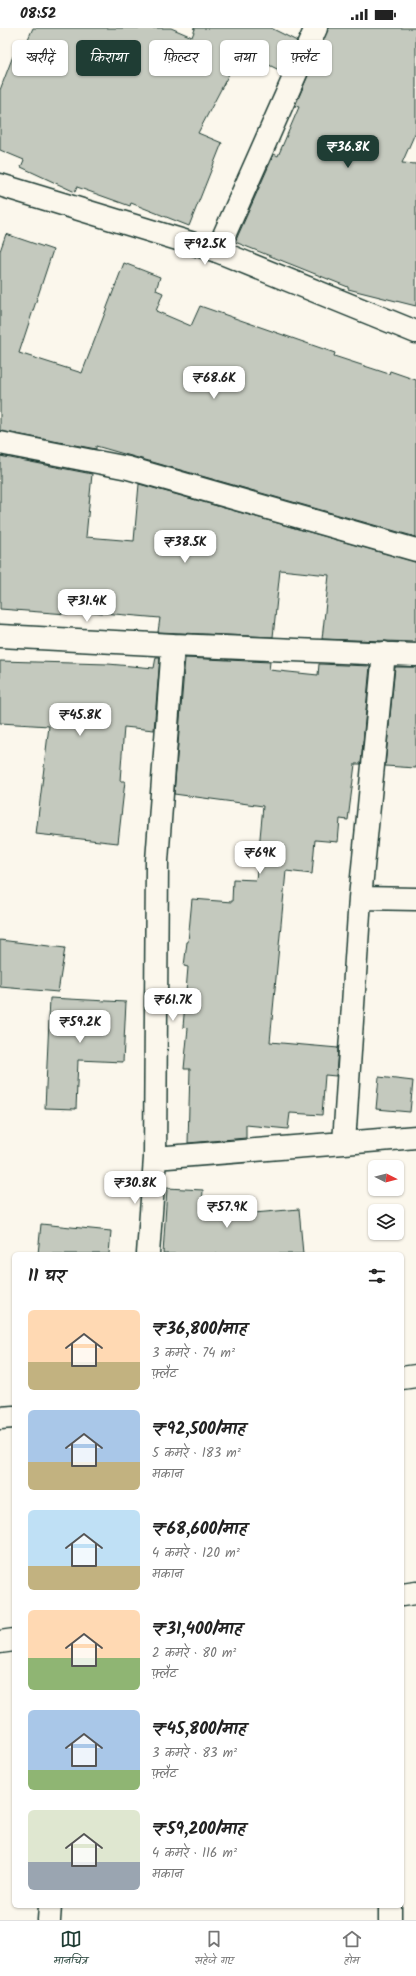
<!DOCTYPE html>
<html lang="hi">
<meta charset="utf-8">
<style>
body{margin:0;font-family:Kalam,"Playpen Sans Deva",sans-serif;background:#f6f6f6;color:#222;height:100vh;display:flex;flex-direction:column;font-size:15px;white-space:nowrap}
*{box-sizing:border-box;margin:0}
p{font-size:13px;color:#767676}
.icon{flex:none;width:22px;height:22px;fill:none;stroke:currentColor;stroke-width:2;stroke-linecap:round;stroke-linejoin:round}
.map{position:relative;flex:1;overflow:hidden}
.drawer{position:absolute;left:12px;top:1224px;width:392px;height:656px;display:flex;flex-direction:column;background:#fff;border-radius:6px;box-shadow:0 1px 3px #0004}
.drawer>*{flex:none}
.top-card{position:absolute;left:12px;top:12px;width:392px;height:36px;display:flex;gap:8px}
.needle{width:26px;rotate:96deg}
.tools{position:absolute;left:368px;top:1132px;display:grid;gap:8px}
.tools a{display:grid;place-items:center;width:36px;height:36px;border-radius:6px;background:#fff;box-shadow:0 1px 3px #0004;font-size:20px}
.price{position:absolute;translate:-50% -34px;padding:0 9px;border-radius:8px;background:#fff;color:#222;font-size:13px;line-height:26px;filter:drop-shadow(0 1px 2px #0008)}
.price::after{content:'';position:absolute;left:50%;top:24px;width:12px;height:9px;margin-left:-6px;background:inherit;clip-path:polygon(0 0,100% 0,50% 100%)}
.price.current{background:#1f3d34;color:#fff}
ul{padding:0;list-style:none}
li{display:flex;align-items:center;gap:12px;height:100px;padding:0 16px}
li span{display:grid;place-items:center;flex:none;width:112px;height:80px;border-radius:6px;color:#555}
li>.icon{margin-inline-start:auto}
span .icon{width:48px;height:48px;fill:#fffc;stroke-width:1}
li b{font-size:17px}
h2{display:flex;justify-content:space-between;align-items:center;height:48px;padding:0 16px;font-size:17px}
.tag{padding:0 14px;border-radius:6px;background:#fff;box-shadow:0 1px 3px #0004;font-size:14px;line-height:36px}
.tag.current{background:#1f3d34;color:#fff}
.status{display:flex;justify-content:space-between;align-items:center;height:28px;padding:0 20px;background:#fff;direction:ltr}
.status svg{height:11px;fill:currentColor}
.menu{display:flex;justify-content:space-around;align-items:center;height:56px;border-top:1px solid #e0e0e0;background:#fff;font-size:11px;color:#767676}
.menu a{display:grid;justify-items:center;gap:2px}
.menu .current{color:#1f3d34}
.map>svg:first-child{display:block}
.building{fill:#c4c9be;stroke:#1f3d34}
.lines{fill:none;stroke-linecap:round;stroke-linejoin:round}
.street-casing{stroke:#1f3d34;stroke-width:25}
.secondary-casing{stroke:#1f3d34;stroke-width:25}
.street{stroke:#fbf7ec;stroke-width:22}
.secondary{stroke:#fbf7ec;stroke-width:22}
</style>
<div class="status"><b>08:52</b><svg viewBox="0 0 49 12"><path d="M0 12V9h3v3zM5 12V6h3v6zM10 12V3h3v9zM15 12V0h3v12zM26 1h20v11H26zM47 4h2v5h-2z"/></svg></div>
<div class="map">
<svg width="416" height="1892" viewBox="0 0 416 1892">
<rect width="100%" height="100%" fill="#fbf7ec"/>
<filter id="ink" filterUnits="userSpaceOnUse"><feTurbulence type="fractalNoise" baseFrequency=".025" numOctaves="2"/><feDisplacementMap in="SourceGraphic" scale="8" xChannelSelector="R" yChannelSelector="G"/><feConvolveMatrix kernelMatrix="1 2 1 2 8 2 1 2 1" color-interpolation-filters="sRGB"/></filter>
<g filter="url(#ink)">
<path class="building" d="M33,0H171L192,9L195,1L193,0H271L297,13L283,44L241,23L198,105L222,115L189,198L131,175L130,178L77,159L75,164L21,139L24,132L0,122V62L13,28L19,31Z
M328,0H416V103L402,135L416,136V278L348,261V259L235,214L274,126L278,128L299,79L295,78Z
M6,206L53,222L19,325L82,345L124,235L160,249L156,262L163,265L156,283L191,298L200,278L335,325L334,328L389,346L390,343L416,352V509L96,418V421L0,403V223Z
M0,428L92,446L86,509L134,513L139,456L416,534V614L322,611L329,547L280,542L273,609L158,604L160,590L80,583V587L0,581Z
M156,629H160L154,702L124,699L120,753H125L118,815L36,806L49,698L0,695V633L108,636L154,640Z
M185,630L270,634L269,642L318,647L319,636L370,638L361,736H355L348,792L340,791L338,814L315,812L312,846L286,843L270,1014L338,1020L336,1048L325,1047L322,1087L290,1085L288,1101L246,1097V1110L188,1115L190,1041H184L188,1000L183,999L188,939L184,938L187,914H188L192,871L232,874L233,851L256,852L263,778L174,766Z
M395,639H416V740L385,738Z
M0,912L65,920L58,964L0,959Z
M50,970L126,974L123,1034L78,1032L76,1081L45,1080Z
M379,1049L413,1053L410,1084L376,1081Z
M167,1160L203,1162L202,1179L232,1180V1187L299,1181L303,1226H163Z
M41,1196L111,1203L109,1226H38Z"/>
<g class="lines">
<g class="street-casing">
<path id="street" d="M217,223L316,0
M0,415L128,440L416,522
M0,608L173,617
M416,627L173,617L157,833L155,1130L344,1115L360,870L416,871
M360,870L384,625
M344,1115L416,1109
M148,1226L155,1130
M402,1350L416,1348
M0,1390L14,1389
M402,1567L416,1565
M0,1614L14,1612
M390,1878V1892
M49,1892L50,1878"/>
</g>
<g class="secondary-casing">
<path id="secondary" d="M0,157L217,223L416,304"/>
</g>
<use href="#street" class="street"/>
<use href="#secondary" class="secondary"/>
</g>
</g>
</svg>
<div class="tools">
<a><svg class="needle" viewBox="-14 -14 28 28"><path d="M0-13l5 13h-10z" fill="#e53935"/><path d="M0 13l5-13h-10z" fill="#767676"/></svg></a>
<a><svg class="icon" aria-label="layers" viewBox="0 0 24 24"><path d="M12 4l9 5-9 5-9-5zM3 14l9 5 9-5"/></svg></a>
</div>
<b class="price current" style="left:348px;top:141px">₹36.8K</b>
<b class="price" style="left:205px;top:238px">₹92.5K</b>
<b class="price" style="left:214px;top:372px">₹68.6K</b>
<b class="price" style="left:185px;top:536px">₹38.5K</b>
<b class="price" style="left:87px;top:595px">₹31.4K</b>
<b class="price" style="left:80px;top:709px">₹45.8K</b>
<b class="price" style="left:260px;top:847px">₹69K</b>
<b class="price" style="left:173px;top:994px">₹61.7K</b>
<b class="price" style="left:80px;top:1016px">₹59.2K</b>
<b class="price" style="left:135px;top:1177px">₹30.8K</b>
<b class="price" style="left:227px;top:1201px">₹57.9K</b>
<div class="top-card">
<a class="tag">खरीदें</a>
<a class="tag current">किराया</a>
<a class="tag">फ़िल्टर</a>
<a class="tag">नया</a>
<a class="tag">फ़्लैट</a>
</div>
<section class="drawer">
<h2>11 घर<svg class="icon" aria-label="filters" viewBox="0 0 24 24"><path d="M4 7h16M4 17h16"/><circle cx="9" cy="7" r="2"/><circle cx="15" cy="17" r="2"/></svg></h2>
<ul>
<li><span style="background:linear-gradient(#ffd9b3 65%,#c2b280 0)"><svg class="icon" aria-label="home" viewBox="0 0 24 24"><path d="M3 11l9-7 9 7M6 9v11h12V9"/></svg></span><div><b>₹36,800/माह</b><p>3 कमरे · 74 m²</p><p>फ़्लैट</p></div></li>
<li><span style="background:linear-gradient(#a9c7e8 65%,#c2b280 0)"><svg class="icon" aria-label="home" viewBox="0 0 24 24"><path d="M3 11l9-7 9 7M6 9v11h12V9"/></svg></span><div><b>₹92,500/माह</b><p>5 कमरे · 183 m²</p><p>मकान</p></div></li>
<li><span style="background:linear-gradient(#bfe0f5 70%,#c2b280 0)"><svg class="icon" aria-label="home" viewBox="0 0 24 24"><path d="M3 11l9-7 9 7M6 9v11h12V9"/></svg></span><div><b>₹68,600/माह</b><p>4 कमरे · 120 m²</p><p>मकान</p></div></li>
<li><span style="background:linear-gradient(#ffd9b3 60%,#8fb573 0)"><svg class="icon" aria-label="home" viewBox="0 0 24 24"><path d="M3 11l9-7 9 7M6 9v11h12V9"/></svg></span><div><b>₹31,400/माह</b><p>2 कमरे · 80 m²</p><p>फ़्लैट</p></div></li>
<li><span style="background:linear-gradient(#a9c7e8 75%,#8fb573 0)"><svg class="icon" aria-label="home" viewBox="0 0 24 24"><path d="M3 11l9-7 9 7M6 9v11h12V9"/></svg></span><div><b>₹45,800/माह</b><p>3 कमरे · 83 m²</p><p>फ़्लैट</p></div></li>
<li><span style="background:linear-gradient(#dfe7d0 65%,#9aa5b1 0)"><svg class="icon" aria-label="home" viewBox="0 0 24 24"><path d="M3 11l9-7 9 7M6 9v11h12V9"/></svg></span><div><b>₹59,200/माह</b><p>4 कमरे · 116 m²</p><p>मकान</p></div></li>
</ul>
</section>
</div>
<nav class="menu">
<a class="current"><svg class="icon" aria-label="map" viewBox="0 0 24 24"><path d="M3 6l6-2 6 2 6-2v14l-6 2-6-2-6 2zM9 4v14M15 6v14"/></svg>मानचित्र</a>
<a><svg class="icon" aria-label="saved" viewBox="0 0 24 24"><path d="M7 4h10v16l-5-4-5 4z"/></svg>सहेजे गए</a>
<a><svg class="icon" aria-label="home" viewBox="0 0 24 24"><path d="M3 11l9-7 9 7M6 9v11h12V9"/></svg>होम</a>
</nav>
